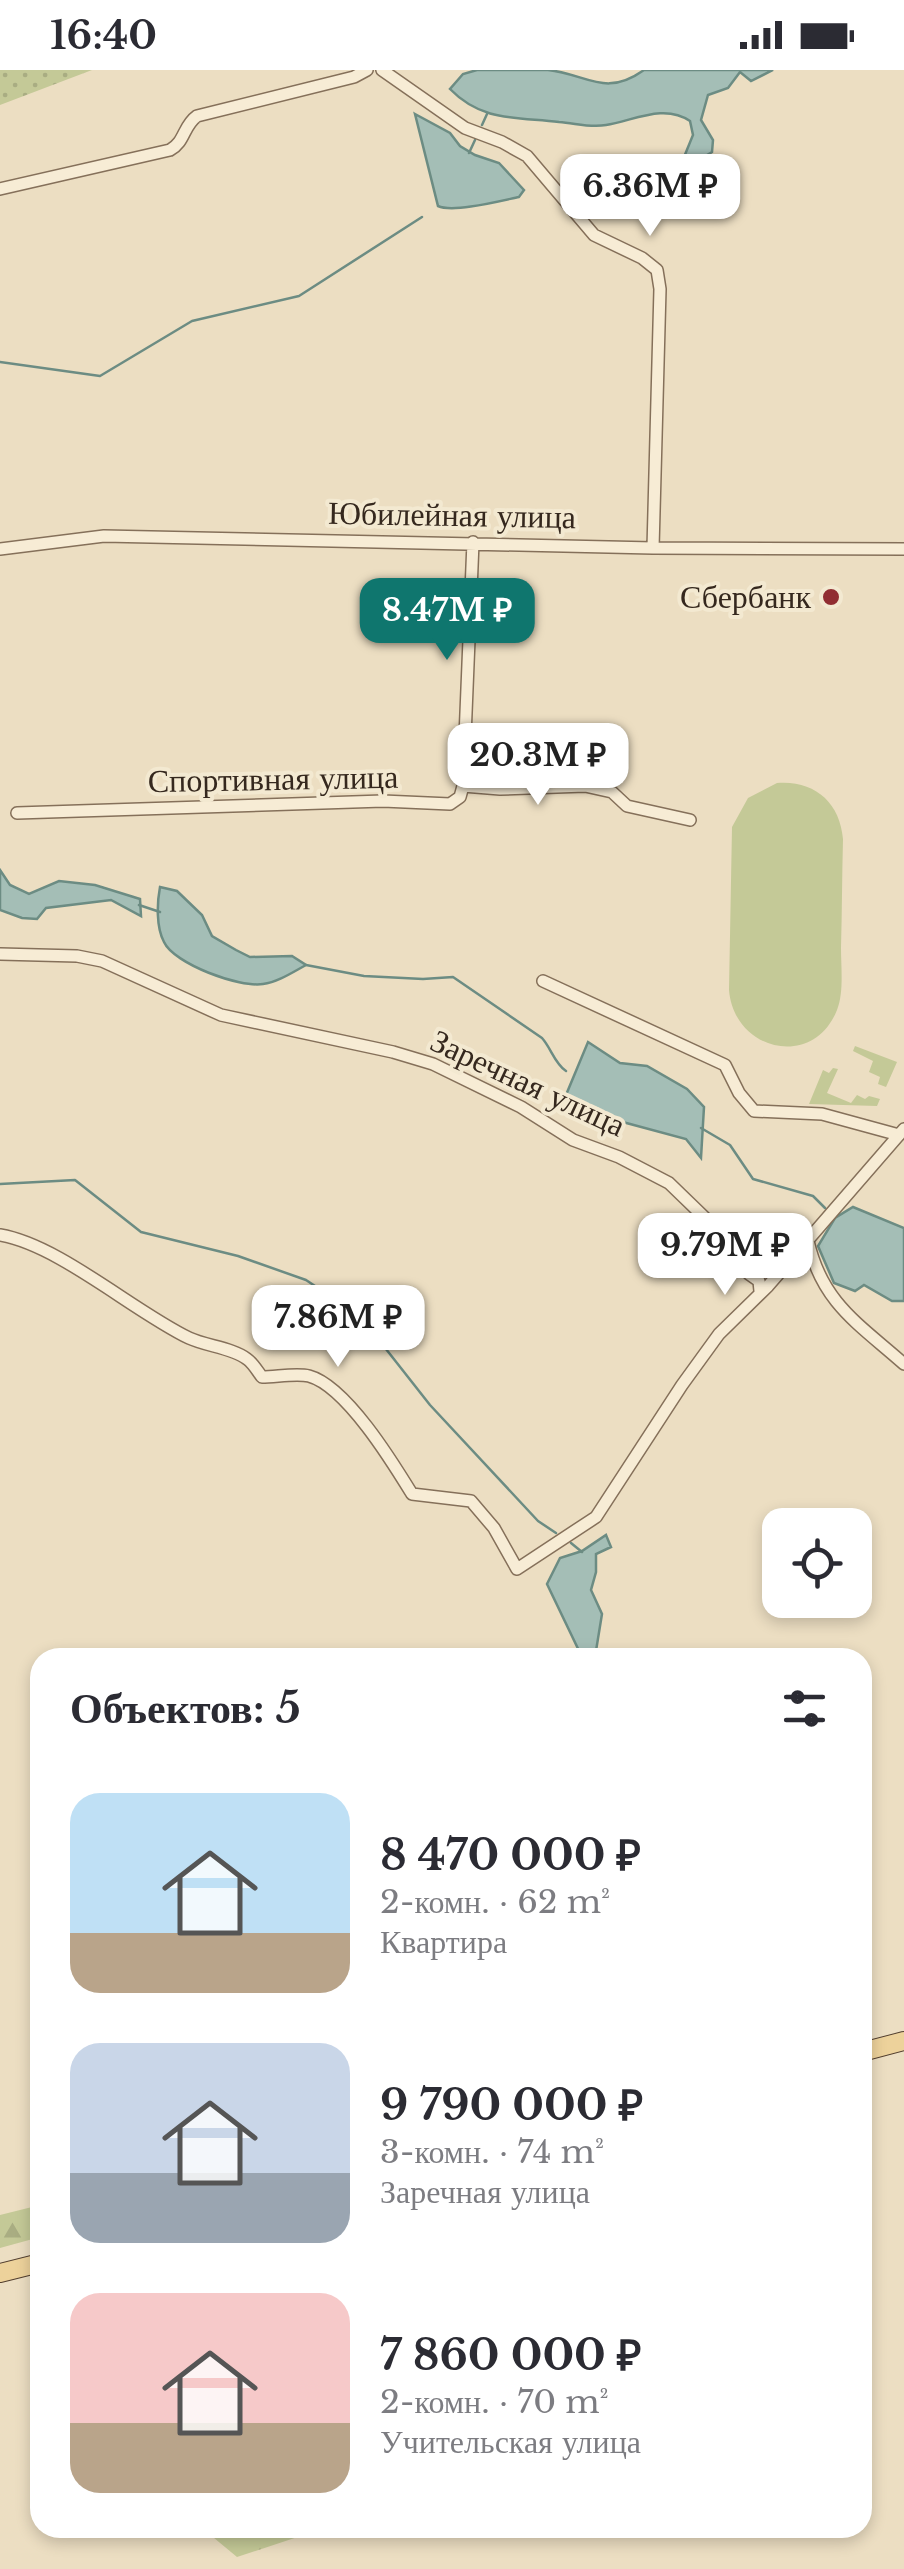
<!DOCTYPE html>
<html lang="ru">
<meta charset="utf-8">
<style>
body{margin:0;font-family:"Libre Baskerville",serif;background:#f7f7f7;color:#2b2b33;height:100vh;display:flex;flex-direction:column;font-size:38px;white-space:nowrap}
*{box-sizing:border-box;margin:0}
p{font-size:32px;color:#7c7c81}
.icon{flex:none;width:55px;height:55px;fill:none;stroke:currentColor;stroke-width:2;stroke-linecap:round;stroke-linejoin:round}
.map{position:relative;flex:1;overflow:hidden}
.side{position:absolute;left:30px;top:1578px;width:842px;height:890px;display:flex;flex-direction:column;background:#fff;border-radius:30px;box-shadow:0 5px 15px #0003}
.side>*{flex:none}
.tools{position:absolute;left:762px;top:1438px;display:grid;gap:20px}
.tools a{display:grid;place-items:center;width:110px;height:110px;border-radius:20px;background:#fff;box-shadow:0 5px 15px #0003;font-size:50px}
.price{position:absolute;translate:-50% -85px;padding:0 22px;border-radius:20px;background:#fff;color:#222;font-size:32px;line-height:65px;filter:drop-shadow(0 2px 5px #0008)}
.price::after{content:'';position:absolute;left:50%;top:60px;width:30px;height:22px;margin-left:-15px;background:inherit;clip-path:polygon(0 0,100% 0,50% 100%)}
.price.current{background:#0f766e;color:#fff}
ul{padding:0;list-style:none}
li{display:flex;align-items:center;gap:30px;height:250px;padding:0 40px}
li span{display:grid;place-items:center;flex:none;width:280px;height:200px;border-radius:30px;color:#555}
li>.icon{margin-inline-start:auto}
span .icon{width:120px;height:120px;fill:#fffc;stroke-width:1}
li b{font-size:42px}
h2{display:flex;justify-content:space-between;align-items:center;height:120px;padding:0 40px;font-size:42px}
.status{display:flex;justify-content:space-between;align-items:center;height:70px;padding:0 50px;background:#fff;direction:ltr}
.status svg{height:28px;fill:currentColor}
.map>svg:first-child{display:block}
.grass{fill:#c4c997}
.forest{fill:url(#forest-firs)}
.garden{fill:url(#garden-dots)}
.water{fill:#a4beb6;stroke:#6c8c83;stroke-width:2.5}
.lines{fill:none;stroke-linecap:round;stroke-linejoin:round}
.stream{stroke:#6c8c83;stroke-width:2.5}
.minor-casing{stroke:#85705a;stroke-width:14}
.primary-casing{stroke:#523e2e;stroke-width:20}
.minor{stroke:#f7ecd5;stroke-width:11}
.primary{stroke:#edd29b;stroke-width:18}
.poi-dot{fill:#912d31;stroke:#f3e9d1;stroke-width:4}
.labels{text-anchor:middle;stroke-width:8;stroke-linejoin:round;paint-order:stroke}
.street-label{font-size:32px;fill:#35281e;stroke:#f3e9d1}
.poi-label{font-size:32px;fill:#35281e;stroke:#f3e9d1;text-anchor:end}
</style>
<div class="status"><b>16:40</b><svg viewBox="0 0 49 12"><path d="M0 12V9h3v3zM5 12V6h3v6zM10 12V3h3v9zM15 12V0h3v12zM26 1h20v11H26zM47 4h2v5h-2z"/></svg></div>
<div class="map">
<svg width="904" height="2499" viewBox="0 0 904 2499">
<defs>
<pattern id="forest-firs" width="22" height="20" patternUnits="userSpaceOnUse" patternTransform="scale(2.5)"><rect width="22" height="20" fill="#c4c997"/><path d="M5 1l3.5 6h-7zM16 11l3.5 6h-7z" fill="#a9ad82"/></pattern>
<pattern id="garden-dots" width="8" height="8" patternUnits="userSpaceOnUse" patternTransform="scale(2.5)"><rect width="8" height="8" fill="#c4c997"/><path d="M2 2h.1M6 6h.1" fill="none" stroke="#a9ad82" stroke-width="1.8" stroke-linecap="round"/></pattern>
</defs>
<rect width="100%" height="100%" fill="#ecdec2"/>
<path class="grass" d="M777,713C814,710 840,732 843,769C842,806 842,842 841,878C841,898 844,922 837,940C813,1000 734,981 729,920L732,757L748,728Z
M855,976L897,992L886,1017L878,1014L880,1007L869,1002L873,991L853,981Z
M833,998L838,999L827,1023L851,1033L857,1025L865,1029L869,1026L880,1029L877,1036L809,1034L823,1000L829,1003Z"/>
<path class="forest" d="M40,2135V2167L0,2178V2145Z
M202,2458H325L237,2487Z"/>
<path class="garden" d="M0,0H92L0,35Z"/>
<path class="water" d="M477,0C501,0 525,0 548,0C587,4 605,28 644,0H773L751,11L740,2L728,18L708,25L701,50L713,70L712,82L684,99L680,97L693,65L690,51C664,33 633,51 606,55C590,58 575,53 559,52C517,47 482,52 450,19L463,4Z
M415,44L450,63L460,76L475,85L499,93L524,120L519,127C500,131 453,143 438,136Z
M0,800L10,815L29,824L59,811L95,815L140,829L141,846L111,830L46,838L37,849L22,848L0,840Z
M160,817L177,821L202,845L212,866L236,880L250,887L292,886L306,895C293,902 278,912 263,914C240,918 174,894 164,872C156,857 157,833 160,817Z
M588,972L620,993L647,996L687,1019L704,1037L701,1088L686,1069L619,1051L566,1025Z
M853,1137L904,1158V1231H892L864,1215L855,1221L834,1213L818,1176L835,1148Z
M606,1465L611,1477L596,1484V1502L591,1520L602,1544L595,1587H582L547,1514L560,1488L582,1481Z"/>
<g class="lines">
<path class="stream" d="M482,55L487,44
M469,83L475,70
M0,292L100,306L192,251L299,226L422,147
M139,835L160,842
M306,895L364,906L423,909L453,907L542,968C551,978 555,994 566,1001
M701,1058L730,1075L753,1109L813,1126L825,1138
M0,1114L75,1110L141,1162L238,1186L306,1210L360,1246L430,1335L538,1451L556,1463
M571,1473L582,1482"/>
<g class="minor-casing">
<path id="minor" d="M382,0L465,58L502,72L527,86L594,165L642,188L657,200L660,219L653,478
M0,119L170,80C185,72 183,56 197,46L354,7L367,0
M0,479L104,466L653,478L904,479
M463,716L500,719L585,716L612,722L627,736L690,750
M17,743L383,731L450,734L460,727L463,716L473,472
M0,884L77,886L102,891L221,945L393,982L433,994L521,1037L573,1070L619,1087L669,1113L733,1175L749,1204L759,1211L760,1221
M543,911L725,995L739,1023L754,1041L822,1044L899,1065
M0,1165C59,1175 133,1241 189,1268C206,1276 233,1278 247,1289C253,1293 258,1302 262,1307C276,1307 296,1303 309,1306C346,1316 393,1393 412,1424L471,1431L494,1458L517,1499L596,1447L682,1315L719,1264L768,1216L904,1059
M808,1171C822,1233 859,1254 904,1294"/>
</g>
<g class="primary-casing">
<path id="primary" d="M862,1982L904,1971
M0,2203L40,2193"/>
</g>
<use href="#minor" class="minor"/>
<use href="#primary" class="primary"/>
</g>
<circle class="poi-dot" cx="831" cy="527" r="10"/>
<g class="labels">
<g class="street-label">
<text transform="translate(452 445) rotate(1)" y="11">Юбилейная улица</text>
<text transform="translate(273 709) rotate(-1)" y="11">Спортивная улица</text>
<text transform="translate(528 1013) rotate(25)" y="11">Заречная улица</text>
</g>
<g class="poi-label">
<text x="811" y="538">Сбербанк</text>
</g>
</g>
</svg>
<div class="tools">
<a><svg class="icon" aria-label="locate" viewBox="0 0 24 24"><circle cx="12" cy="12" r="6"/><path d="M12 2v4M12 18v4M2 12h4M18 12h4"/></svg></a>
</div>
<b class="price" style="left:650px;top:169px">6.36M ₽</b>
<b class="price current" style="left:447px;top:593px">8.47M ₽</b>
<b class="price" style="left:538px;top:738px">20.3M ₽</b>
<b class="price" style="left:725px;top:1228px">9.79M ₽</b>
<b class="price" style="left:338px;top:1300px">7.86M ₽</b>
<section class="side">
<h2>Объектов: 5<svg class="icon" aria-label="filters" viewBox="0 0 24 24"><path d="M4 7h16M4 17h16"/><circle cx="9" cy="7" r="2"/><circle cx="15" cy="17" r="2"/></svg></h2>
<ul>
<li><span style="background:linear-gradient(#bfe0f5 70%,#b9a48a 0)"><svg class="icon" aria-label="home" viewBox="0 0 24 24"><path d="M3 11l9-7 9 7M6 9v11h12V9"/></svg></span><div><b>8 470 000 ₽</b><p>2-комн. · 62 m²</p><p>Квартира</p></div></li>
<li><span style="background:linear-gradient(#c9d6e8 65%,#9aa5b1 0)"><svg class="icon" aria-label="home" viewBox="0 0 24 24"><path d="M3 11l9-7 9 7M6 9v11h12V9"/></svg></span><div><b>9 790 000 ₽</b><p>3-комн. · 74 m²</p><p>Заречная улица</p></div></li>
<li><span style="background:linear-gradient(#f6c9c9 65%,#b9a48a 0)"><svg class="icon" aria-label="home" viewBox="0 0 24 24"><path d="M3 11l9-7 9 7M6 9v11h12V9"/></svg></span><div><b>7 860 000 ₽</b><p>2-комн. · 70 m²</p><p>Учительская улица</p></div></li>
</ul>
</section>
</div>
